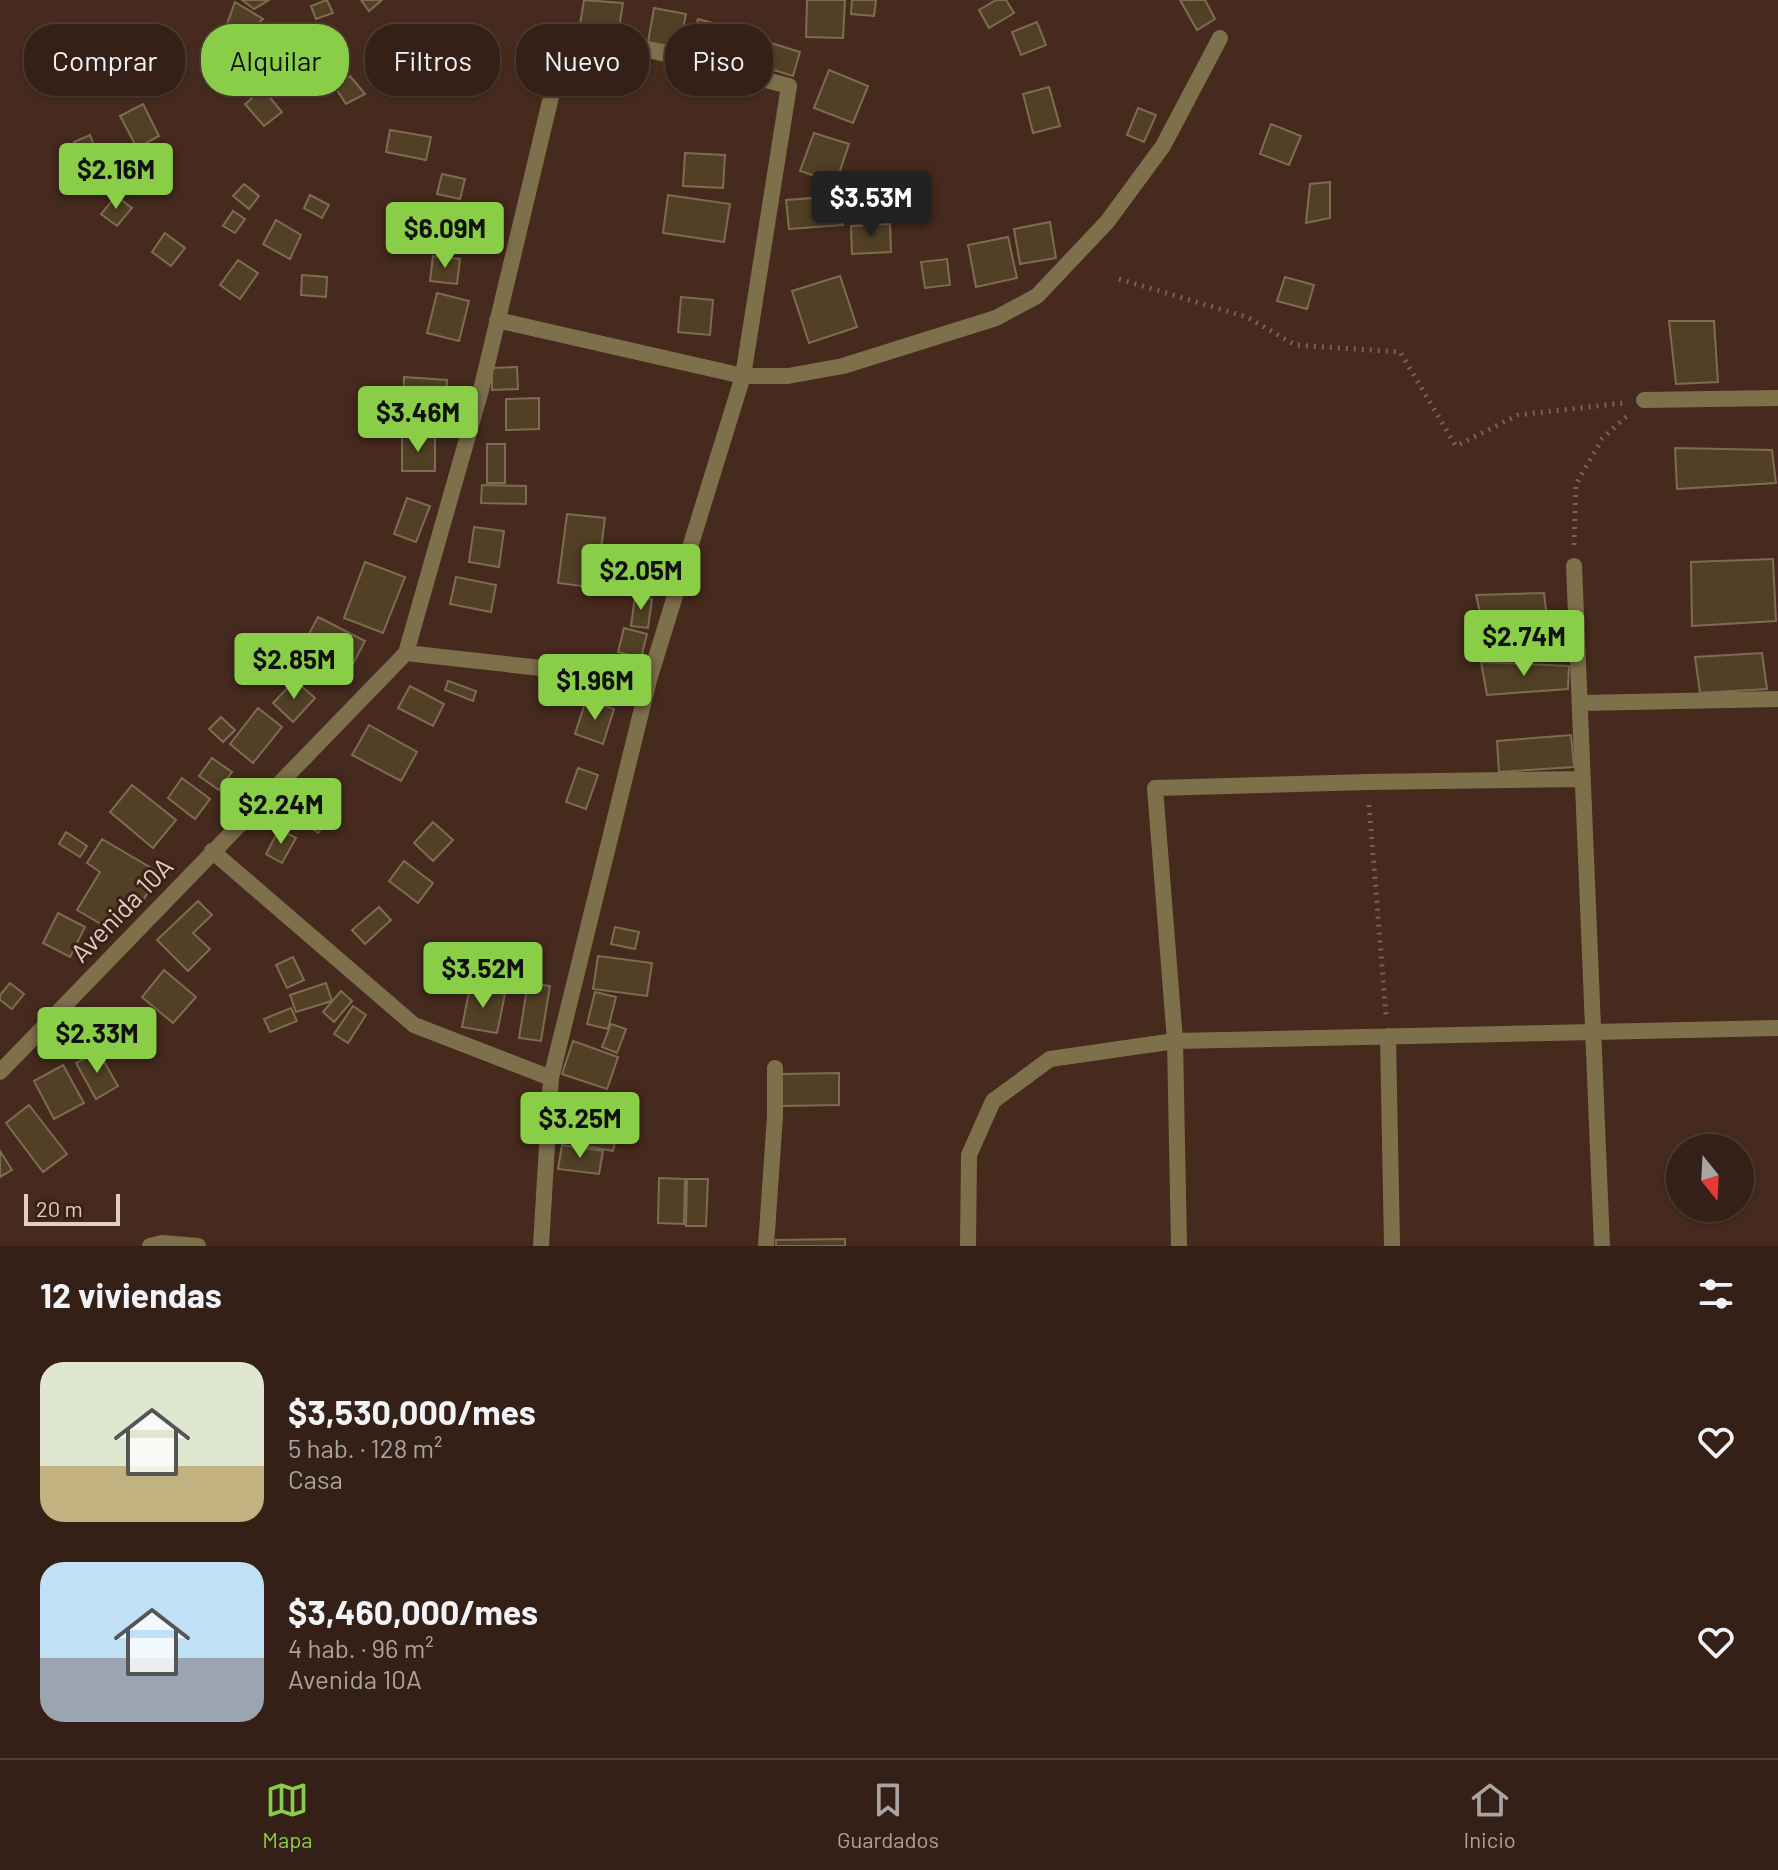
<!DOCTYPE html>
<html lang="es">
<meta charset="utf-8">
<style>
body{margin:0;font-family:Barlow,sans-serif;background:#3f2d23;color:#f1f3f6;height:100vh;display:flex;flex-direction:column;font-size:30px;white-space:nowrap}
*{box-sizing:border-box;margin:0}
p{font-size:26px;color:#a9a3a1}
.icon{flex:none;width:44px;height:44px;fill:none;stroke:currentColor;stroke-width:2;stroke-linecap:round;stroke-linejoin:round}
.map{position:relative;height:1246px;overflow:hidden}
.panel{display:flex;flex-direction:column;background:#342016;flex:1}
.panel>*{flex:none}
.guide{position:absolute;left:24px;top:24px;width:800px;height:72px;display:flex;gap:16px}
.needle{width:52px;rotate:162deg}
.controls{position:absolute;left:1666px;top:1134px;display:grid;gap:16px}
.controls a{display:grid;place-items:center;width:88px;height:88px;border-radius:50%;background:#342016;box-shadow:0 2px 6px #0004,0 0 0 2px #4e3e35;font-size:40px}
.scale{position:absolute;left:24px;bottom:20px;width:96px;box-sizing:border-box;padding-left:8px;border:4px solid #e0cdc6;border-top:0;font-size:22px;line-height:28px;white-space:nowrap;color:#e0cdc6;-webkit-text-stroke:6px #3b2015;paint-order:stroke}
.price{position:absolute;translate:-50% -68px;padding:0 18px;border-radius:8px;background:#8ace47;color:#111;font-size:26px;line-height:52px;filter:drop-shadow(0 2px 4px #0008)}
.price::after{content:'';position:absolute;left:50%;top:48px;width:24px;height:18px;margin-left:-12px;background:inherit;clip-path:polygon(0 0,100% 0,50% 100%)}
.price.on{background:#222;color:#fff}
ul{padding:0;list-style:none}
li{display:flex;align-items:center;gap:24px;height:200px;padding:0 40px}
li span{display:grid;place-items:center;flex:none;width:224px;height:160px;border-radius:24px;color:#555}
li>.icon{margin-inline-start:auto}
span .icon{width:96px;height:96px;fill:#fffc;stroke-width:1}
li b{font-size:34px}
h2{display:flex;justify-content:space-between;align-items:center;height:96px;padding:0 40px;font-size:34px}
.tag{padding:0 28px;border-radius:32px;background:#342016;box-shadow:0 2px 6px #0004,0 0 0 2px #4e3e35;font-size:28px;line-height:72px}
.tag.on{background:#8ace47;color:#111}
.dock{display:flex;justify-content:space-around;align-items:center;height:112px;border-top:2px solid #4e3e35;background:#342016;font-size:22px;color:#a9a3a1}
.dock a{display:grid;justify-items:center;gap:4px}
.dock .on{color:#8ace47}
.map>svg:first-child{display:block}
.building{fill:#514026;stroke:#7e6c51;stroke-width:2}
.lines{fill:none;stroke-linecap:round;stroke-linejoin:round}
.path{stroke:#7a6157;stroke-width:5;stroke-dasharray:2 6;stroke-linecap:butt}
.street{stroke:#7f704c;stroke-width:16}
.labels{text-anchor:middle;stroke-width:6;stroke-linejoin:round;paint-order:stroke}
.street-label{font-size:26px;fill:#e0cdc6;stroke:#3b2015}
</style>
<div class="map">
<svg width="1778" height="1246" viewBox="0 0 1778 1246">
<rect width="100%" height="100%" fill="#462a1e"/>
<path class="building" d="M242,0H269L254,9Z
M327,0L333,13L316,19L311,6Z
M361,0H382L369,11Z
M584,0L623,3L618,35L579,30Z
M807,0H845L843,38L806,37Z
M852,0H876L874,16L851,14Z
M996,0H1006L1014,13L989,28L979,10Z
M1180,0H1205L1215,19L1197,30Z
M235,2L263,19L242,40L227,24Z
M654,8L686,14L679,48L648,42Z
M698,19L724,26L715,57L689,49Z
M1037,22L1046,45L1021,55L1012,32Z
M734,35L761,42L755,66L728,59Z
M295,38L316,60L292,72L277,50Z
M771,43L800,52L793,76L764,67Z
M829,70L868,86L853,123L814,108Z
M350,76L365,94L346,104L335,87Z
M1049,87L1060,126L1033,133L1023,94Z
M263,89L282,112L264,126L245,104Z
M143,104L159,136L137,148L120,116Z
M1138,108L1156,115L1144,142L1127,135Z
M1271,124L1301,136L1289,165L1260,154Z
M390,130L431,137L426,160L386,152Z
M814,133L849,144L836,183L800,171Z
M90,135L95,148L79,154L74,142Z
M685,153L725,155L723,188L683,186Z
M442,174L465,179L460,199L437,194Z
M1330,182V218L1306,223L1310,184Z
M244,184L259,196L249,209L233,196Z
M310,195L329,205L322,218L304,208Z
M668,195L730,204L724,242L663,233Z
M116,196L132,208L117,226L101,214Z
M840,196L843,225L789,229L786,200Z
M431,210L459,215L455,236L427,230Z
M233,211L245,219L235,233L223,226Z
M276,220L301,235L290,259L263,244Z
M1050,222L1056,258L1020,264L1014,229Z
M890,224L891,252L852,254L851,226Z
M165,233L185,248L171,266L152,252Z
M1008,237L1017,278L976,287L968,245Z
M433,256L460,259L457,284L430,281Z
M947,259L950,285L925,288L921,262Z
M238,260L258,273L240,299L220,285Z
M302,275L327,277L326,297L301,295Z
M840,276L857,327L809,343L792,291Z
M1285,277L1314,285L1307,309L1277,301Z
M437,293L469,301L459,341L427,333Z
M681,297L713,300L710,335L678,332Z
M1669,321H1714L1718,382L1676,384Z
M517,367L518,389L492,390V368Z
M404,377L447,380L445,415L403,412Z
M539,398V429L506,430V399Z
M402,436H435V471H402Z
M487,444H505V483H487Z
M1675,448L1772,450L1776,483L1677,489Z
M482,485L526,486V504L481,503Z
M407,498L430,506L416,542L394,534Z
M567,514L605,518L596,588L558,583Z
M474,527L504,531L499,567L469,562Z
M1773,559L1776,621L1692,626L1691,562Z
M365,562L405,577L383,633L344,618Z
M456,577L496,585L491,612L450,604Z
M1544,593L1548,626L1484,629L1476,595Z
M635,596L652,599L648,628L631,626Z
M318,617L365,641L344,681L297,656Z
M624,628L647,634L641,658L618,652Z
M1762,653L1767,689L1700,693L1695,657Z
M1481,662L1569,666L1568,689L1487,695Z
M295,680L315,698L293,722L273,703Z
M448,681L476,691L473,701L445,690Z
M410,686L444,704L433,726L398,708Z
M586,700L614,709L603,744L575,734Z
M258,708L282,727L253,763L230,744Z
M221,717L235,730L223,742L209,729Z
M369,725L417,752L401,781L352,755Z
M1571,735L1574,767L1499,772L1497,741Z
M212,758L232,772L219,790L199,776Z
M578,768L598,775L586,809L566,802Z
M182,778L210,799L195,819L168,798Z
M132,785L176,820L153,848L110,812Z
M304,796L331,816L318,833L291,814Z
M433,822L453,840L433,861L414,843Z
M279,829L296,838L282,863L266,854Z
M66,832L87,846L80,857L59,844Z
M102,839L160,873L144,899L134,893L111,930L77,910L100,872L87,863Z
M404,861L433,883L418,903L389,881Z
M198,901L212,915L193,933L210,949L188,971L157,940Z
M379,907L391,920L365,944L352,930Z
M58,913L85,927L70,957L43,943Z
M615,927L639,932L635,949L611,944Z
M598,956L652,963L647,996L593,989Z
M293,957L304,980L287,988L276,965Z
M164,970L196,997L173,1023L142,997Z
M10,983L24,994L12,1009L0,1000V995Z
M326,983L332,1001L296,1012L290,995Z
M528,983L550,986L541,1041L519,1038Z
M470,987L505,994L497,1033L462,1027Z
M341,991L352,1001L334,1022L323,1012Z
M595,992L616,997L608,1029L587,1024Z
M353,1006L366,1015L348,1043L334,1034Z
M291,1008L297,1021L270,1032L264,1019Z
M109,1019L122,1035L112,1043L99,1027Z
M611,1024L626,1029L617,1053L602,1047Z
M573,1041L618,1057L607,1089L562,1074Z
M98,1051L118,1086L96,1099L76,1063Z
M63,1065L84,1103L54,1119L34,1081Z
M839,1073V1105L781,1106V1074Z
M29,1105L67,1154L43,1172L6,1123Z
M572,1124L617,1133L613,1151L569,1143Z
M562,1145L603,1151L599,1174L558,1169Z
M0,1151L12,1170L0,1177Z
M659,1178L685,1179L684,1224L658,1223Z
M687,1179H708L706,1226H686Z
M845,1239V1246H776V1240Z"/>
<g class="lines">
<path class="path" d="M1119,279L1247,317L1295,345L1400,352L1456,446L1518,415L1624,403
M1574,545L1576,484L1602,439L1629,414
M1369,805L1386,1015"/>
<path class="street" d="M497,320L743,376H788L843,366L996,318L1037,296L1107,222L1163,146L1220,38
M1644,400L1778,398
M1574,566L1602,1246
M406,653L649,680
M1580,703L1778,699
M212,851L414,1025L551,1078
M1388,1036L1392,1246
M0,1072L406,653L481,390L556,76L579,44L622,43L789,86L743,376L649,680L551,1078L541,1246
M150,1246L162,1243L198,1246
M766,1246L775,1116V1068
M968,1246L969,1155L993,1101L1050,1059L1175,1041L1778,1028
M1179,1246L1175,1041L1155,788L1367,782L1583,779"/>
</g>
<g class="labels">
<g class="street-label">
<text transform="translate(122 910) rotate(-46)" y="9">Avenida 10A</text>
</g>
</g>
</svg>
<div class="controls">
<a><svg class="needle" viewBox="-14 -14 28 28"><path d="M0-13l5 13h-10z" fill="#e53935"/><path d="M0 13l5-13h-10z" fill="#a9a3a1"/></svg></a>
</div>
<div class="scale">20 m</div>
<b class="price" style="left:116px;top:211px">$2.16M</b>
<b class="price on" style="left:871px;top:239px">$3.53M</b>
<b class="price" style="left:445px;top:270px">$6.09M</b>
<b class="price" style="left:418px;top:454px">$3.46M</b>
<b class="price" style="left:641px;top:612px">$2.05M</b>
<b class="price" style="left:1524px;top:678px">$2.74M</b>
<b class="price" style="left:294px;top:701px">$2.85M</b>
<b class="price" style="left:595px;top:722px">$1.96M</b>
<b class="price" style="left:281px;top:846px">$2.24M</b>
<b class="price" style="left:483px;top:1010px">$3.52M</b>
<b class="price" style="left:97px;top:1075px">$2.33M</b>
<b class="price" style="left:580px;top:1160px">$3.25M</b>
<div class="guide">
<a class="tag">Comprar</a>
<a class="tag on">Alquilar</a>
<a class="tag">Filtros</a>
<a class="tag">Nuevo</a>
<a class="tag">Piso</a>
</div>
</div>
<section class="panel">
<h2>12 viviendas<svg class="icon" aria-label="filters" viewBox="0 0 24 24"><path d="M4 7h16M4 17h16"/><circle cx="9" cy="7" r="2"/><circle cx="15" cy="17" r="2"/></svg></h2>
<ul>
<li><span style="background:linear-gradient(#dfe7d0 65%,#c2b280 0)"><svg class="icon" aria-label="home" viewBox="0 0 24 24"><path d="M3 11l9-7 9 7M6 9v11h12V9"/></svg></span><div><b>$3,530,000/mes</b><p>5 hab. · 128 m²</p><p>Casa</p></div><svg class="icon" aria-label="heart" viewBox="0 0 24 24"><path d="M12 20l-8-8c-3-5 5-10 8-4 3-6 11-1 8 4z"/></svg></li>
<li><span style="background:linear-gradient(#bfe0f5 60%,#9aa5b1 0)"><svg class="icon" aria-label="home" viewBox="0 0 24 24"><path d="M3 11l9-7 9 7M6 9v11h12V9"/></svg></span><div><b>$3,460,000/mes</b><p>4 hab. · 96 m²</p><p>Avenida 10A</p></div><svg class="icon" aria-label="heart" viewBox="0 0 24 24"><path d="M12 20l-8-8c-3-5 5-10 8-4 3-6 11-1 8 4z"/></svg></li>
</ul>
</section>
<nav class="dock">
<a class="on"><svg class="icon" aria-label="map" viewBox="0 0 24 24"><path d="M3 6l6-2 6 2 6-2v14l-6 2-6-2-6 2zM9 4v14M15 6v14"/></svg>Mapa</a>
<a><svg class="icon" aria-label="saved" viewBox="0 0 24 24"><path d="M7 4h10v16l-5-4-5 4z"/></svg>Guardados</a>
<a><svg class="icon" aria-label="home" viewBox="0 0 24 24"><path d="M3 11l9-7 9 7M6 9v11h12V9"/></svg>Inicio</a>
</nav>
